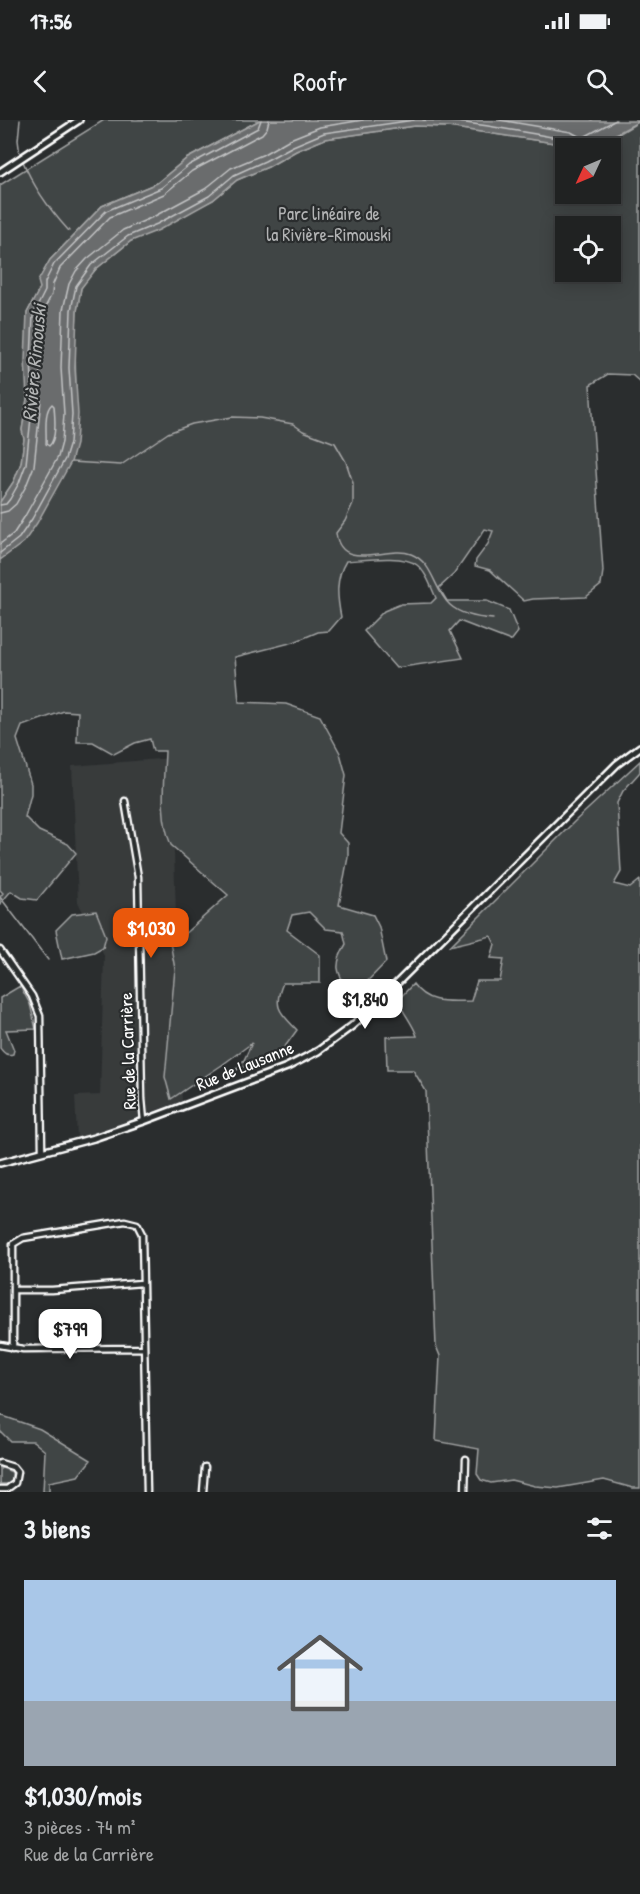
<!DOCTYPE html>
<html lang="fr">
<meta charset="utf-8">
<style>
body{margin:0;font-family:"Patrick Hand",sans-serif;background:#2d2f2f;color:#f1f3f6;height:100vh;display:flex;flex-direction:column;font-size:22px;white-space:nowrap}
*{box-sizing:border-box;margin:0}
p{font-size:20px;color:#a2a4a5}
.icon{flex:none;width:33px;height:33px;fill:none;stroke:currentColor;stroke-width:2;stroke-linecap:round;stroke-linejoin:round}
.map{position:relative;height:1372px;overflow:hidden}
.sheet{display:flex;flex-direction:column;background:#202222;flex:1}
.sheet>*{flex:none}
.needle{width:39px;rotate:226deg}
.controls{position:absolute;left:555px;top:18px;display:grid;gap:12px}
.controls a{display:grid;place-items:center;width:66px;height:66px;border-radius:0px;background:#202222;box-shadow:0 3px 15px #0003,0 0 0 2px #3d3f40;font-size:30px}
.price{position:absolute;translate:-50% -51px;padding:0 14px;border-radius:12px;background:#fff;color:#222;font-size:20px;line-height:39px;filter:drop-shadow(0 2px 3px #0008)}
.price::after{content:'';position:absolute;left:50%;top:36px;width:18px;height:14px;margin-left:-9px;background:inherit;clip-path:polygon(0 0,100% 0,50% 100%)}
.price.on{background:#ea580c;color:#fff}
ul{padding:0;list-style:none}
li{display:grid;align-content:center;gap:12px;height:318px;padding:0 24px}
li+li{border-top:2px solid #3d3f40}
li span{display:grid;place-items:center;height:186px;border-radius:0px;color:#555}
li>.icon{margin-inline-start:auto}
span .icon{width:108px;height:108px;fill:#fffc;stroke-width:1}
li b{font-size:26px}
h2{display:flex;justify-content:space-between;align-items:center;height:72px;padding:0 24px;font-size:26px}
.status{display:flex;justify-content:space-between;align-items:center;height:42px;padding:0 30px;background:#202222;direction:ltr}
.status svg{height:16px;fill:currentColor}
header{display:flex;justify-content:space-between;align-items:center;height:78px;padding:0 24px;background:#202222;font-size:27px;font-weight:600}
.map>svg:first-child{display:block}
.built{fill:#373a3b}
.green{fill:#414445;stroke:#a0a2a2;stroke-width:1.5;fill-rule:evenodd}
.water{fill:#6a6c6d;stroke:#a6a7a7;stroke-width:1.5}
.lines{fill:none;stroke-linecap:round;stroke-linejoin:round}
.shore{stroke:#c3c4c5;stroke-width:1.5}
.stream{stroke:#a6a7a7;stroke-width:1.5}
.minor-casing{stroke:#fff;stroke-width:9}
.tertiary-casing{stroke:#fff;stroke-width:10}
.minor{stroke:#2a2d2e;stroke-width:4.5}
.tertiary{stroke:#2a2d2e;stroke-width:5}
.labels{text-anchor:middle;stroke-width:4.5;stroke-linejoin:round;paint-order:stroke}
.park-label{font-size:18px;fill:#b3b4b5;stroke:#2a2d2e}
.street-label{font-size:18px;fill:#fff;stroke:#2a2d2e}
.water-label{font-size:20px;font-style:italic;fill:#b4b6b6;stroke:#2a2d2e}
</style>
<div class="status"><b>17:56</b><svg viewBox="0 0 49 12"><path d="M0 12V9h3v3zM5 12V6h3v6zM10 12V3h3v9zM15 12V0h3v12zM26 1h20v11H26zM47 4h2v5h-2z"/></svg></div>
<header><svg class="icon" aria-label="back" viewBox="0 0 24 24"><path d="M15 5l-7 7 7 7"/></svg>Roofr<svg class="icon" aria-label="search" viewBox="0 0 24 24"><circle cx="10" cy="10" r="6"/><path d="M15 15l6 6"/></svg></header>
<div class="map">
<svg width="640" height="1372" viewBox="0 0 640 1372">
<rect width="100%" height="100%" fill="#2a2d2e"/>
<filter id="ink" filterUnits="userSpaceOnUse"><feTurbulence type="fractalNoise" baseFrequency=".0167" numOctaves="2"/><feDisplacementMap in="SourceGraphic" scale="12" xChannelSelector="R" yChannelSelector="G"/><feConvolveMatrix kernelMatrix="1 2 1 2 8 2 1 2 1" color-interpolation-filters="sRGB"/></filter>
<g filter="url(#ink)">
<path class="built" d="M171,638L182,981L77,1019L75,976L100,975L104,835L78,782L72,646Z"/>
<path class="green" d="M104,0H260L186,39L157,63L102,86L50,140L40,158V168L27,193V279L22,310L24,319L21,343L14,361L0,382V65Z
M640,1V262L632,255L608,254L590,265L603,451L601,465L586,477L533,479L524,481L490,450L475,446L476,440L488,424L493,411L485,409L454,454L439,468L447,481H487L509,490L518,512L511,521L459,501L450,511L463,538L396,548L364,511L384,491L401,484L431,483L436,478C431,467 426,452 417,445C403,434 364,440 346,441C335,459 337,477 341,497L329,511L318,512L294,522L235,537L239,582L286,584L320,596L340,633L346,655L339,713L348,723V737L339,785L373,795L379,807L386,842L352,877C339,854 331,849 346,824L343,811L326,809L309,792L292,795L287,810L320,835V863H283C272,888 281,893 297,910L284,928L234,951L244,940L252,923L222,945L171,979L165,957L175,849L170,822L182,816L228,775L171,725C159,696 164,662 165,631H153L150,619L135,623L114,634L93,622H77L78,592L64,591L22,606L17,619L31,664V674L25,697L39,711L68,724L76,733L37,780L22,778L11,771L0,784V777L3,773L0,770V437L76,277L75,223L77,191L81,168L86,160L96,149L131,121L213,80L237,60L268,47L296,31L325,19L415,6L448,7L574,26L617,15ZM566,28H610V74H566ZM566,106H610V152H566Z
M640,641V652L623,671L617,683L621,752L614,764L630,768L640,760V1368H633L604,1360L558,1368L535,1366L511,1360L491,1363L481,1360L477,1354L479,1329L436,1321L440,1236L436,1226L426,971L413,950H387L386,917L417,916C412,902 404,895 398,880L413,864C428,885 448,881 471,881L477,861H500L504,839L491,838L495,824L491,816L450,826L575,701Z
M96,791L106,816L103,827L94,832L62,839L56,810L72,794Z
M20,866L30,884L36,909L6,910L14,930L13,934C6,936 4,933 0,928V878Z
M0,1295L40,1309L91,1340L78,1356L49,1362V1372H43L45,1331L33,1321H10L0,1311Z
M0,1347L12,1352V1361L9,1364H0Z"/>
<path class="water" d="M260,0L640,1L594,26H574L448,7L415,6L325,19L296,31L268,47L237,60L213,80L159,110L131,121L96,149L81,168L77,191L75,248L78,294L76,324L71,342L37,403L24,422L0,440V382L14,361L21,343L24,319L22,310L27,279L25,240L27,193L40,168L38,161L50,140L102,86L157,63L186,39Z"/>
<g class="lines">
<path class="shore" d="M423,0C473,1 520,12 569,20L574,23L575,28
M500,0L571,12L582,18L616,0
M52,284L54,286C55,298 57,319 49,326L46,324C47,312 43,292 52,284Z
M0,385L6,384L10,379L19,363L26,344L33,279L31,240L33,195L45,171V162L54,144L106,91L161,68L189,45L258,8L261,0
M0,393L8,391L16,384L26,366L34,346L41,280L39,240L40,197L52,174L53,164L60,148L110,97L164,74L192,51L262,14L267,8L269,0
M0,424L14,413L25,396L58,337L62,322L64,294L61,248L63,190L69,164L76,151L87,139L123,110L153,97L205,69L231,48L262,35L290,19L320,7L363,0
M0,433L19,418L32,399L65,339L70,323L72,294L69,248L71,190L76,166L91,145L128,116L157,104L209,76L234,55L265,41L293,26L324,13L414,0"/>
<path class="stream" d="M20,0L18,20L20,35
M22,39C33,67 49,89 69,111
M71,342L121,345L168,313L192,304L232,297L260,298L293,304L303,311L335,323L346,342L353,363V383L345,401L336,413C341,453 388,425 411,434C434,443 433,469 450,485C461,495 479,498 493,499
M0,777L48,840"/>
<g class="minor-casing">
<path id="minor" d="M125,681L138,757L142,979L144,1001
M0,830L32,876L40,896L42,1031
M13,1170H52L142,1163
M0,1225L23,1229L143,1228
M13,1228V1124L23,1118L125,1101L137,1104L142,1114L147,1372
M0,1343L13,1347L17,1352L15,1363L7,1369H0
M203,1372L205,1347
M465,1372L466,1339"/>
</g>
<g class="tertiary-casing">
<path id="tertiary" d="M0,52L79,0
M0,1043L94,1018L144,1001L287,947L318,931L352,906L383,877L617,644L640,627"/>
</g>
<use href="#minor" class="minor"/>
<use href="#tertiary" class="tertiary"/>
</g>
</g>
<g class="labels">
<g class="park-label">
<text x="329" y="100">Parc linéaire de<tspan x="329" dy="21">la Rivière-Rimouski</tspan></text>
</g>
<g class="street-label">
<text transform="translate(128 931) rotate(-92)" y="6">Rue de la Carrière</text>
<text transform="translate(245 946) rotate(-22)" y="6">Rue de Lausanne</text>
</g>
<g class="water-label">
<text transform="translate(34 243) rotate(-85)" y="7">Rivière Rimouski</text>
</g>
</g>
</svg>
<div class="controls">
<a><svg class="needle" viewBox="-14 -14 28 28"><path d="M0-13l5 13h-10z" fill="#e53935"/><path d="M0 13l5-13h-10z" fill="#a2a4a5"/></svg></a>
<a><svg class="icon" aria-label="locate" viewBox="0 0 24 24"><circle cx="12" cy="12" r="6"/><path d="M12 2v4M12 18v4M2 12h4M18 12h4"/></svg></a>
</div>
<b class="price on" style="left:151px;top:839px">$1,030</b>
<b class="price" style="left:365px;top:910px">$1,840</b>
<b class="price" style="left:70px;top:1240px">$799</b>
</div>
<section class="sheet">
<h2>3 biens<svg class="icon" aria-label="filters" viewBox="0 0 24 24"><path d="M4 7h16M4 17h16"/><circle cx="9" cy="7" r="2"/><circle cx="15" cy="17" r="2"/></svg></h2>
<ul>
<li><span style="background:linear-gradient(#a9c7e8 65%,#9aa5b1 0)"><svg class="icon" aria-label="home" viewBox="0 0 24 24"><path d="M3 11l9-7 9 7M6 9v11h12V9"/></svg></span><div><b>$1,030/mois</b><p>3 pièces · 74 m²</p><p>Rue de la Carrière</p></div></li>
</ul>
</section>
